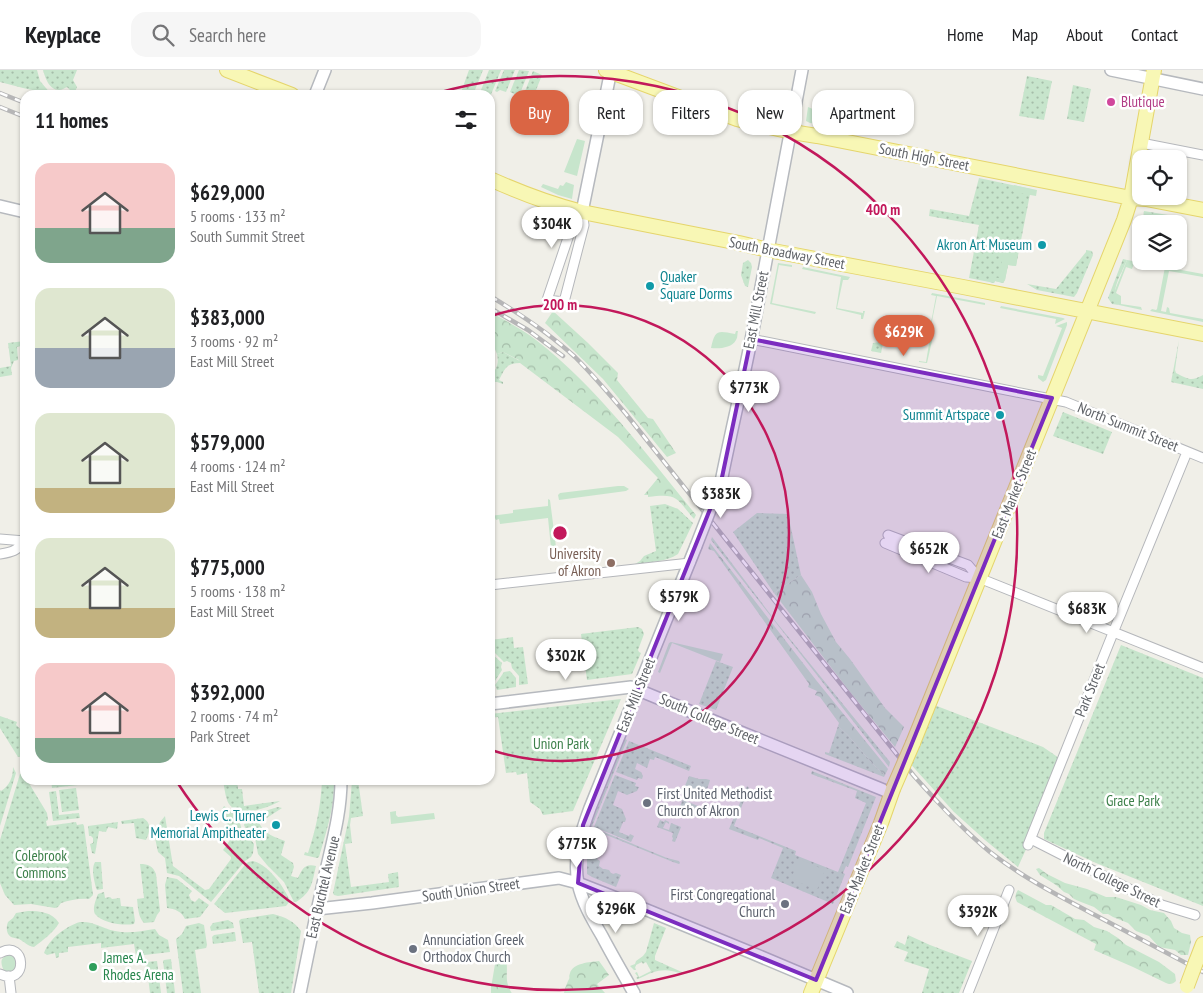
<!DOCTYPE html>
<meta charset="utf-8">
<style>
body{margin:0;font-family:"PT Sans Narrow",sans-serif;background:#f6f6f6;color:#202124;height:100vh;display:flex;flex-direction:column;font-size:19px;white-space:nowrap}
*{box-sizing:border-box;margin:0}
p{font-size:16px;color:#757577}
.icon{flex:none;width:28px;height:28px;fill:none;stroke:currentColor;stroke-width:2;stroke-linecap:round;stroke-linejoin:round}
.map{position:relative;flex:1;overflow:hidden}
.details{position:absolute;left:20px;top:20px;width:475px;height:695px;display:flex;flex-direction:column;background:#fff;border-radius:15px;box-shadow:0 1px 4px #0004}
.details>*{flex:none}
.banner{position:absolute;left:510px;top:20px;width:475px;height:45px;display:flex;gap:10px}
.controls{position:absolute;left:1132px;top:80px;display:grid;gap:10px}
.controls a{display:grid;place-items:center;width:55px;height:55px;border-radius:10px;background:#fff;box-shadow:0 1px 4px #0004;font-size:25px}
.price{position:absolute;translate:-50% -42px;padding:0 11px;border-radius:18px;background:#fff;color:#222;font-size:16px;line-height:32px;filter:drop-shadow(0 1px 2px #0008)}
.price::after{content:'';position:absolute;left:50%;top:30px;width:15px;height:11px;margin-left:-8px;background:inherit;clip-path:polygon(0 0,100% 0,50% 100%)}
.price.active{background:#da6544;color:#fff}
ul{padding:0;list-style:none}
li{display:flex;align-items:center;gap:15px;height:125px;padding:0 15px}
li span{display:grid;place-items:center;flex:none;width:140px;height:100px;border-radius:15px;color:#555}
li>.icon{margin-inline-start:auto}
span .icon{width:60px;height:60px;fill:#fffc;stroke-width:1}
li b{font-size:21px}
h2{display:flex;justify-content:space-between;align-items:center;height:60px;padding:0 15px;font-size:21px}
.tag{padding:0 18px;border-radius:15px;background:#fff;box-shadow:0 1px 4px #0004;font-size:18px;line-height:45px}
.tag.active{background:#da6544;color:#fff}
header{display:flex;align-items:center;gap:30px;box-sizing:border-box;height:70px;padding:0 25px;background:#fff;border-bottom:1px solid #e0e0e0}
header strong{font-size:24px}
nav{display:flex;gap:28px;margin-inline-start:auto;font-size:18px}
.search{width:350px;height:45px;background:#f6f6f6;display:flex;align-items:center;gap:12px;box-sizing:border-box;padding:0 18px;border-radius:15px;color:#757577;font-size:19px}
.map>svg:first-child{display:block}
.grass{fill:url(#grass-dots)}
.forest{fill:url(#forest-crowns)}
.garden{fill:#c7e5cc}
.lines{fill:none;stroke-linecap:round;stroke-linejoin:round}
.street-casing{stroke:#b5b7bb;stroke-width:11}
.secondary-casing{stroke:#b6b9be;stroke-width:14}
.primary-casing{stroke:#e5d56c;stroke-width:16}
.street{stroke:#fff;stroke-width:9}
.secondary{stroke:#fff;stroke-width:11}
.primary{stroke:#f8f7b5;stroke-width:14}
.rail-casing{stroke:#b6b6b7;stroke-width:4.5}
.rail{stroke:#fff;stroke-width:2.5;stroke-dasharray:8;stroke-linecap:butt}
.secondary-bridge-casing{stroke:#b6b9be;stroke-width:14;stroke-linecap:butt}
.primary-bridge-casing{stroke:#e5d56c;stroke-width:16;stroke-linecap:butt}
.secondary-bridge{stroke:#fff;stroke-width:11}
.primary-bridge{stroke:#f8f7b5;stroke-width:14}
.marked{fill:#7b2cbf;fill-opacity:0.2;stroke:#7b2cbf;stroke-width:4;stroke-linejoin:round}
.ring{fill:none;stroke:#c2185b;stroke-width:2.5}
.hotel-dot{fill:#d1479c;stroke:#fff;stroke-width:2}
.culture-dot{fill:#0f9aa8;stroke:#fff;stroke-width:2}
.education-dot{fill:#8d6e63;stroke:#fff;stroke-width:2}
.worship-dot{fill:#6b7280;stroke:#fff;stroke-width:2}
.leisure-dot{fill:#2e9e5b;stroke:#fff;stroke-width:2}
.labels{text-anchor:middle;stroke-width:5;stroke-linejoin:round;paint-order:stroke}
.hotel-label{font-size:15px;fill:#b23c85;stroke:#fff;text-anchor:start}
.street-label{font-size:15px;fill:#5f6267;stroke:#fff}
.culture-label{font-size:15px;fill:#0d838f;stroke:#fff;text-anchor:end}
.education-label{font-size:15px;fill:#785e54;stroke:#fff;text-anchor:end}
.park-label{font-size:15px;fill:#3d804a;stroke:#fff}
.worship-label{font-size:15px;fill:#5b616d;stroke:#fff;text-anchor:start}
.leisure-label{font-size:15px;fill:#27864d;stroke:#fff;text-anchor:start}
.centre{fill:#c2185b;stroke:#fff;stroke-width:2.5}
.ring-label{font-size:15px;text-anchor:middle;font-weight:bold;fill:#c2185b;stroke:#fff;stroke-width:5;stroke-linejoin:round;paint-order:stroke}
</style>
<header>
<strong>Keyplace</strong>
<div class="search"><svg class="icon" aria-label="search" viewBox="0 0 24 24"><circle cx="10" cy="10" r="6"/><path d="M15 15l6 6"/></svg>Search here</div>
<nav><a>Home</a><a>Map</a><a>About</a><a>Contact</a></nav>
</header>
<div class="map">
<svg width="1203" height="923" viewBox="0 0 1203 923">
<defs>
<pattern id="grass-dots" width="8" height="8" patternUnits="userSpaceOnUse" patternTransform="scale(1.25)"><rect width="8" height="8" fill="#c7e5cc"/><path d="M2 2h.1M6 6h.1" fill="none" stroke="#a5bda9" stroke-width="1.8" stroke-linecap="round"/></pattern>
<pattern id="forest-crowns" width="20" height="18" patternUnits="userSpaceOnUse" patternTransform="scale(1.25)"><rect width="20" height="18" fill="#c7e5cc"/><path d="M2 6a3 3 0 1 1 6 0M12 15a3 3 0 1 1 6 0" fill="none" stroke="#a5bda9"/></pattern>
</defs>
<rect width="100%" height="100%" fill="#f0efe8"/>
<path class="grass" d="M0,0H37L40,11L51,24L23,18L0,12Z
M43,0H77L73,10L77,17L75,22L71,21L67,17C64,18 62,20 59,20C49,20 45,7 43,0Z
M469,0H483L473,25H460Z
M489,0H501L490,27V25H479Z
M504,0H515L506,22L500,20L497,22L495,21Z
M519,0L529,1L519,26L510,22Z
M533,1L542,5L525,48L516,44Z
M1027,6L1052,11L1044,50L1019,46Z
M1073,15L1091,19L1084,52L1067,49Z
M979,108L1031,119L1016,196L1008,195L1005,210L1003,213L995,211L994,213L969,208L979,155L929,146L930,139L969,146Z
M1144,141L1174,146L1173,154H1164V152L1143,148Z
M1086,180L1092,181L1093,185L1077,223L1074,227L1037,220L1027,214L1056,219L1086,182Z
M1123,189L1127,190C1122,203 1108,223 1119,235L1112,234L1108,228Z
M748,190L751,193L752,197L748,217L745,216L741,205L743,193Z
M883,255H887L881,283L871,281L873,273L880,272Z
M1179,270L1175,300L1176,303C1188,309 1191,312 1203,305V319L1171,312Z
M25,271V275L17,277L18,290L14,291L11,298L12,305L0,307V298L11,296L8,273Z
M503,282L520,291V293C506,293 505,299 499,310L503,312V314L497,312H490V305C497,300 499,293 497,284Z
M1063,342L1112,362L1103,384L1053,366Z
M665,434L678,439L693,453L678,484C666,492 649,492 635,494L640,491L644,486L656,481L650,436Z
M757,443L788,444L801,505L774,523L733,462Z
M712,467L777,553L890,692L889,697L711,470Z
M638,557L642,559L644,564L638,580L639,582L641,583L632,604L587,610L581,564Z
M513,567L514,578L523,577L528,614L519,615V606L512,598L511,593L507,591L504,592L490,578V570Z
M1121,575L1203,608V836L1096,793L1044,769V763Z
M490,582L502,593L501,597L502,600L493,614L490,613Z
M716,591L733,597L716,640L699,634Z
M510,601L516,608V617L497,620L495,615L504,602Z
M621,629L573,741L543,745L540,739L530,732L527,703L517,705L516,702L506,703L498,647L490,648V644Z
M929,633L1043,677L1062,690L1028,775L1018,797L985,770L954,742L906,689Z
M0,646L17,652L16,655L25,663V672L21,687H18L0,658Z
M838,656C856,671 867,691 885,705L884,707L825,684V682L829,683Z
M625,669L627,670L591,759L590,758L591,754Z
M629,671L691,696L689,701L655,687L654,690L650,689L647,698L637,693L635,699L641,702L643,706L642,709L638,708L637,710L616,702Z
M13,697L16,703L0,756V720L1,721C10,715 13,707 13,697Z
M812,701L876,727L848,797L846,796L843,803L845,804L833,834L771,808L783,778L759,768L758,770L729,759L747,716L749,718L734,756L796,781L795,785L838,802L866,733L855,728L857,721L811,704Z
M23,703L25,707V710H27L47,743L48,750L46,751L47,756L76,752L77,755L83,754L84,756L93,825L89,829C80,828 70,830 61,833L58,837L55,838L31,834L14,835L5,825L0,813V770L20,704Z
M615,705L636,713L635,716L639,717L637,721L627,725L618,721L613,735L622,739L626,749L625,752H623L619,762L629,766L630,764L634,766L631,772L594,757Z
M689,706L699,709H706L710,710L704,729L699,727L700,723L689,718L686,723L678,724L674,726L676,721L682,723Z
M51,710H77L78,715L52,718Z
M223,710H237L238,719H242L244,736L280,731C266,739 234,750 227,730C225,724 224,716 223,710Z
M322,710H334C335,737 326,762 319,787L317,788L304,785L305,782L308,783C316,759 321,735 322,710Z
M352,710H358L363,746L351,748L350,755L352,773L345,774L351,817L389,812L388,804L398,802L399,817L338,826L334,825L333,823L349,747L351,723Z
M76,718L79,740L62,742L59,720Z
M56,721L59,745L79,743L80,748L53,751L49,722Z
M683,730L698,736L700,742L698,746L692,747L678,742L682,731H681Z
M224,736L237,745L239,749L242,761L249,767L254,774L253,783L251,787L245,791L211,832L179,806L167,803L165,788L158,782L155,768L160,752L165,746L173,796L205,820L209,819L231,789V787L223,780L230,770L221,763L227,754L226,753V751L219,745Z
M278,737L282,738L259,753C265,764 274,767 285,771L281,785L293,793L294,797L291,806L298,808C302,799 305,793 316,796C312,813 312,822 296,832H294L284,812L267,795L258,784L255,768L246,759L244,755L245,750L248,746Z
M143,748C152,753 150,762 146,770L136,768L134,753L122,754L121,751Z
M660,750L664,752L665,750L669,752V754L666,752L663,758L669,760L671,753L681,757L675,772L672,771L673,768L672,767L673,763L657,757Z
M118,752L117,759L108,757L106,762L99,761L95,784L92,783L90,774L93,773V768L91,766H89L88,756Z
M594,758L667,788L679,791L680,793L679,794L673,792L594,760Z
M590,767L601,771L603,774L597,789L600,791L599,796L603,799H605L609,800L611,803L613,804L616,803L621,805L616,817L592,807L587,804V782Z
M253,791C269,795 284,817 290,831L286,836L225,843L214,834L244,796L248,792Z
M95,792H101L103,819L97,820L96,818C94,810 91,799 95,792Z
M140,794C148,794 153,796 156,804L160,841L157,845L154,852L144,853C138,847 138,837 137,829L144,828Z
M167,807L177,809L192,821L189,825L191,830L195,832L199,828L209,835L200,847L185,849C181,841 175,839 167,838L165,815Z
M104,822L105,828L110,827L112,829L120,828L121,836L133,837L135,851L134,854C123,856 102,853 95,844C92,839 96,829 98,824Z
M28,841C40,841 52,842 59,853C55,861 41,872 34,877C27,876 25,872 19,869C16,868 13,868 11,867C6,864 6,857 8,852L13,848L16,843Z
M273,844C285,847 294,851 301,861L291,923H259L252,872L243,873L239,851L241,849Z
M228,850L233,853L234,858L211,861L210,857L213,853Z
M80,852C94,851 101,858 115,861C128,864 142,861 155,859L159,865L168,870L170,882L136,886L134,874L101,878V873L68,877V882L59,883V887L56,888L55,883L47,885L44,883C49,869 66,856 80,852Z
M199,853L204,855L207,875L206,878L195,880L201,923H183L176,869L182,864L186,856Z
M654,853L666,858L655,886V890L684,903L683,904C664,897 656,900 638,909L636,908L638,907L635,903L637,902L639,907L651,901L646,892L643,894L642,892L636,895V896L635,897L636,900H634L630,896L635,894L636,891L643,886L646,882Z
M235,862L236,871L213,874L212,867L214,865Z
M908,865L930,875L972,891L959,923H922L929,899L904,891L908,882L894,877L897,871L905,875Z
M171,889L175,923H167L163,891L164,890Z
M157,891L161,923H150L146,892Z"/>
<path class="forest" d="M553,241L588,273L618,303L617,310L648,348L653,349L676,383L667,387L603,309L545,253Z
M490,242C506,251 522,259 536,270C599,319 646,384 696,445L694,449C676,428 678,423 648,427V425H644L658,408L618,367L520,293L519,290L503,282L497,284L494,277L490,274Z
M710,473L816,610L888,699L885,705C867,691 856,671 838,656L839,653L820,627L815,625L817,621L808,617L809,614L714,481L708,479Z
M801,505L812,522L821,544L836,572L850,589L885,638L904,657L895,677L850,622L774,523Z
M1039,798L1047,804L1065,813L1087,819L1106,827H1116L1141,835L1150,840L1164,843L1171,851L1174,858L1182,863L1190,865L1191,872L1188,885H1181L1175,880L1159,877L1149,866L1136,861L1128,853L1113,847L1108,844H1103L1094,837L1081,832L1074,829L1069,824L1064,822L1056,815L1040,805L1036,799Z
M1018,820L1046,835H1051L1075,849L1084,850L1094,857L1107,861L1118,868L1126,875L1159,892L1175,904L1176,911C1173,914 1170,915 1166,913L1133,897L1094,880L1096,874L1017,832C1015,828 1015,824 1018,820Z
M505,888C509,896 505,906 508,915C508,915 511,923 512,923H491V918L495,894L497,891Z
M599,891L609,905L597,914L605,923H564C565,918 566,916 568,911C571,906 568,909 570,903C573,893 590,892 599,891Z"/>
<path class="garden" d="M808,37L820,42L819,54L810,53L806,51Z
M577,69L585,71L577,106L564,102Z
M566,112L574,115L572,129L558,125L541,117L543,114L558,119L560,115L563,116Z
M1014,115L1037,120L1036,126L1013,122Z
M979,178L1010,184V182L1018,183L1016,196L1008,195L1005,210L1003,213L995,211L994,213L990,212L991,207L999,208L1003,185L979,180Z
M1127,190L1144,193L1145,194L1134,193L1132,199L1126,197L1116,223L1121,226V234L1141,237L1142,240L1119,235L1114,231L1113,225Z
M778,193L792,195V197L779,195L772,233L816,242L815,244L770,234Z
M803,197L850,207L848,210H843L837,238L863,243V241H865L863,249H861V245L836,239L841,207L802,199Z
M1165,197L1203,204V207L1169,201L1161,241L1166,242L1167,237L1169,238L1170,243L1203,249V252L1150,241L1152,239L1156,240L1157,239Z
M932,223L985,233V235L937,226L930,261L934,262L927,293L919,292V291L926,292L931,262L916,259L915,262L908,261V256L896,253L930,258L936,226L931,225Z
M1001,236L1063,248L1065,249L1055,254L1056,249L1000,238Z
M1067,252V255L1046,310L1043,312L1038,308V305L1043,306L1062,258L1056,256Z
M736,261H738C737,264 738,267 736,270C732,278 719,279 711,278C715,259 718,261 735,264Z
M618,416H624L629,419L626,421L559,430L558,425L560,423Z
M548,429L550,430L556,477L551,478L548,448L500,454L499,449L496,450L495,448L490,449V446L513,443V440L548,436Z
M671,572L723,584L720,592L672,573L660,603L658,602L669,573Z
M396,741V745L398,747L434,743L435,749L391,754L390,742Z
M799,789L825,800L817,820L791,809Z
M9,884L17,887V898L11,902L4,901C0,892 0,888 9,884Z"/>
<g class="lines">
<g class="street-casing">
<path id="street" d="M1141,73L1203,85
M582,142L584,155L564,232L547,230L574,150Z
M751,269L1066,332L1203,388
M888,465L968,495L979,508
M0,469L25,471
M885,473L966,507L979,508L1203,598
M0,484C13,482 16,481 25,471
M490,515L690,493
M1031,769L1137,823L1162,835L1195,845
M1028,775L1117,553L1187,382
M0,883C27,868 28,918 0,904
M9,906L11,923
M968,923L1009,820"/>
</g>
<g class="secondary-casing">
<path id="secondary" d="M1111,0L1203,19
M315,25L325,0
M0,136L25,142
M582,142L611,0
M721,412C732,356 746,300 756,244C772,163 786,81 802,0
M490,634L631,617L738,661L891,723
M317,839L372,833L559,808L578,813L642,838L752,883L847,923
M300,923C308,884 316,844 325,805C332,773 341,743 341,710
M634,923C623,904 612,885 602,866C592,849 582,832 578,813C573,788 581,762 590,738L696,476"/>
</g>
<g class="primary-casing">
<path id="primary" d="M227,0L292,25
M606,0L737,49C764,56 790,62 817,66L1131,128L1146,129L1203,140
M490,109C519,122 550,134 582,142L739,173L768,180L963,217L1203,264
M913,673L1124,150L1131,128L1154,0
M1196,892L1203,874
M811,923L881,753L893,719"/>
</g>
<use href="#street" class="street"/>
<use href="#secondary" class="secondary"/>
<use href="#primary" class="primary"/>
<g class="rail-casing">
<path id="rail" d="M0,23L25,33
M0,37L25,47
M490,226C520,244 549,263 575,287C593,305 610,325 626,344L914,706C938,733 962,759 990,782C1022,807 1059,826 1095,845C1131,864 1167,883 1203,902
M490,238L528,260L563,286"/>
</g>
<use href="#rail" class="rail"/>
<g class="secondary-bridge-casing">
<path id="secondary-bridge" d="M696,476L721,412"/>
</g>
<g class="primary-bridge-casing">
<path id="primary-bridge" d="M893,719L913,673
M1187,916L1196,892"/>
</g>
<use href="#secondary-bridge" class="secondary-bridge"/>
<use href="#primary-bridge" class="primary-bridge"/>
</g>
<path class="marked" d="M751,269L1052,328L816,910L578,813L583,755L721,412Z"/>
<g class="ring">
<path d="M491 246A228 228 0 1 1 491 680"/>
<path d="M430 25A457 457 0 1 1 177 712"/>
</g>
<circle class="hotel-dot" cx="1111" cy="32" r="5"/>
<g class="culture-dot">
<circle cx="1042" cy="175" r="5"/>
<circle cx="650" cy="216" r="5"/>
<circle cx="1000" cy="345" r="5"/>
<circle cx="276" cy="755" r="5"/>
</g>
<circle class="education-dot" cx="611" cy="493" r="5"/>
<g class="worship-dot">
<circle cx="647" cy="733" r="5"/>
<circle cx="785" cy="834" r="5"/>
<circle cx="413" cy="879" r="5"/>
</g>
<circle class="leisure-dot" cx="93" cy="897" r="5"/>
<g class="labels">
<g class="hotel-label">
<text x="1121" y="37">Blutique</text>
</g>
<g class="street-label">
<text transform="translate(924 87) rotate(11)" y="5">South High Street</text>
<text transform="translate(787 183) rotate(11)" y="5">South Broadway Street</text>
<text transform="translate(756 240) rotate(-79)" y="5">East Mill Street</text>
<text transform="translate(1128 357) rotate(22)" y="5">North Summit Street</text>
<text transform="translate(1014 424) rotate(-68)" y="5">East Market Street</text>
<text transform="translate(1090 620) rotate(-68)" y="5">Park Street</text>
<text transform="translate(636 625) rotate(-68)" y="5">East Mill Street</text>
<text transform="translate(709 649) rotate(23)" y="5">South College Street</text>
<text transform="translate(862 799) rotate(-68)" y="5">East Market Street</text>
<text transform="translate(1112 810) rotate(26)" y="5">North College Street</text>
<text transform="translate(323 817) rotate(-77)" y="5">East Buchtel Avenue</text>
<text transform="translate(471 820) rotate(-8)" y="5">South Union Street</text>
</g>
<g class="culture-label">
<text x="1032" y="180">Akron Art Museum</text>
<text x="660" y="212" text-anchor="start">Quaker<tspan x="660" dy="17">Square Dorms</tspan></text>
<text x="990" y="350">Summit Artspace</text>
<text x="266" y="751">Lewis C. Turner<tspan x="266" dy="17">Memorial Ampitheater</tspan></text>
</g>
<g class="education-label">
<text x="601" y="489">University<tspan x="601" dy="17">of Akron</tspan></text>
</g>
<g class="park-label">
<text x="561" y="679">Union Park</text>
<text x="1133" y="736">Grace Park</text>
<text x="41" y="791">Colebrook<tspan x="41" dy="17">Commons</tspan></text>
</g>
<g class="worship-label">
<text x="657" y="729">First United Methodist<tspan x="657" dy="17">Church of Akron</tspan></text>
<text x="775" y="830" text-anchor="end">First Congregational<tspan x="775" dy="17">Church</tspan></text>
<text x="423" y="875">Annunciation Greek<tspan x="423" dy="17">Orthodox Church</tspan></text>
</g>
<g class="leisure-label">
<text x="103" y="893">James A.<tspan x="103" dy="17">Rhodes Arena</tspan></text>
</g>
</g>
<circle cx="560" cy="463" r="8" class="centre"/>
<g class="ring-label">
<text x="883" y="145">400 m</text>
<text x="560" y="240">200 m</text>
</g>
</svg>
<div class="controls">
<a><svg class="icon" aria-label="locate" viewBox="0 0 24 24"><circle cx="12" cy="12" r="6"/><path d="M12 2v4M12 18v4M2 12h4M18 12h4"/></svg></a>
<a><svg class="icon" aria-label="layers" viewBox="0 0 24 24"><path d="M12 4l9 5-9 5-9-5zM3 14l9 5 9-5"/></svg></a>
</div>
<b class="price" style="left:552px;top:179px">$304K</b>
<b class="price active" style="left:904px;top:287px">$629K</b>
<b class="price" style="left:749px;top:343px">$773K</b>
<b class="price" style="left:721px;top:449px">$383K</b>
<b class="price" style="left:929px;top:504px">$652K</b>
<b class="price" style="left:679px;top:552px">$579K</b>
<b class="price" style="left:1087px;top:564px">$683K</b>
<b class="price" style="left:566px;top:611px">$302K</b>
<b class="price" style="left:577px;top:799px">$775K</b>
<b class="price" style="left:616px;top:864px">$296K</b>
<b class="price" style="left:978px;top:867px">$392K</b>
<div class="banner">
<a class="tag active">Buy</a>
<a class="tag">Rent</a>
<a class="tag">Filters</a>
<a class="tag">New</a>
<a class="tag">Apartment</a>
</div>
<section class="details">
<h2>11 homes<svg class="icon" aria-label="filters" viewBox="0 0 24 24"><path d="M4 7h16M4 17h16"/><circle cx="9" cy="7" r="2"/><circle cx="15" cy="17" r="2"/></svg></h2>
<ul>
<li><span style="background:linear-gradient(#f6c9c9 65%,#7fa58c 0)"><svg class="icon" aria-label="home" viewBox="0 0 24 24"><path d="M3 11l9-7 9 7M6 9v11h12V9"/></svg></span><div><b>$629,000</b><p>5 rooms · 133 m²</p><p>South Summit Street</p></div></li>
<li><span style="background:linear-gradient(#dfe7d0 60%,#9aa5b1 0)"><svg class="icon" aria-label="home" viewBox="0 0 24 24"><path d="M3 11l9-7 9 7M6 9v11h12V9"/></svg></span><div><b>$383,000</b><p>3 rooms · 92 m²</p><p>East Mill Street</p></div></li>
<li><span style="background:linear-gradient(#dfe7d0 75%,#c2b280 0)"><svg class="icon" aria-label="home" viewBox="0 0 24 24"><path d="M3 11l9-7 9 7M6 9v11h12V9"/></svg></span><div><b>$579,000</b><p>4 rooms · 124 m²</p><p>East Mill Street</p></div></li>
<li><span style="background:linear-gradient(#dfe7d0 70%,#c2b280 0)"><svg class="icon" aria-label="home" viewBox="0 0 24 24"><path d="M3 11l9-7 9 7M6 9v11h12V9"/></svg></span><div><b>$775,000</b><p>5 rooms · 138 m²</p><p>East Mill Street</p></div></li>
<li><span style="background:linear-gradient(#f6c9c9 75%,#7fa58c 0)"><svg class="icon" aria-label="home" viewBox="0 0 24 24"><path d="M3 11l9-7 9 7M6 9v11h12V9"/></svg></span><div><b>$392,000</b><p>2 rooms · 74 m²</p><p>Park Street</p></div></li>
</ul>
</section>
</div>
